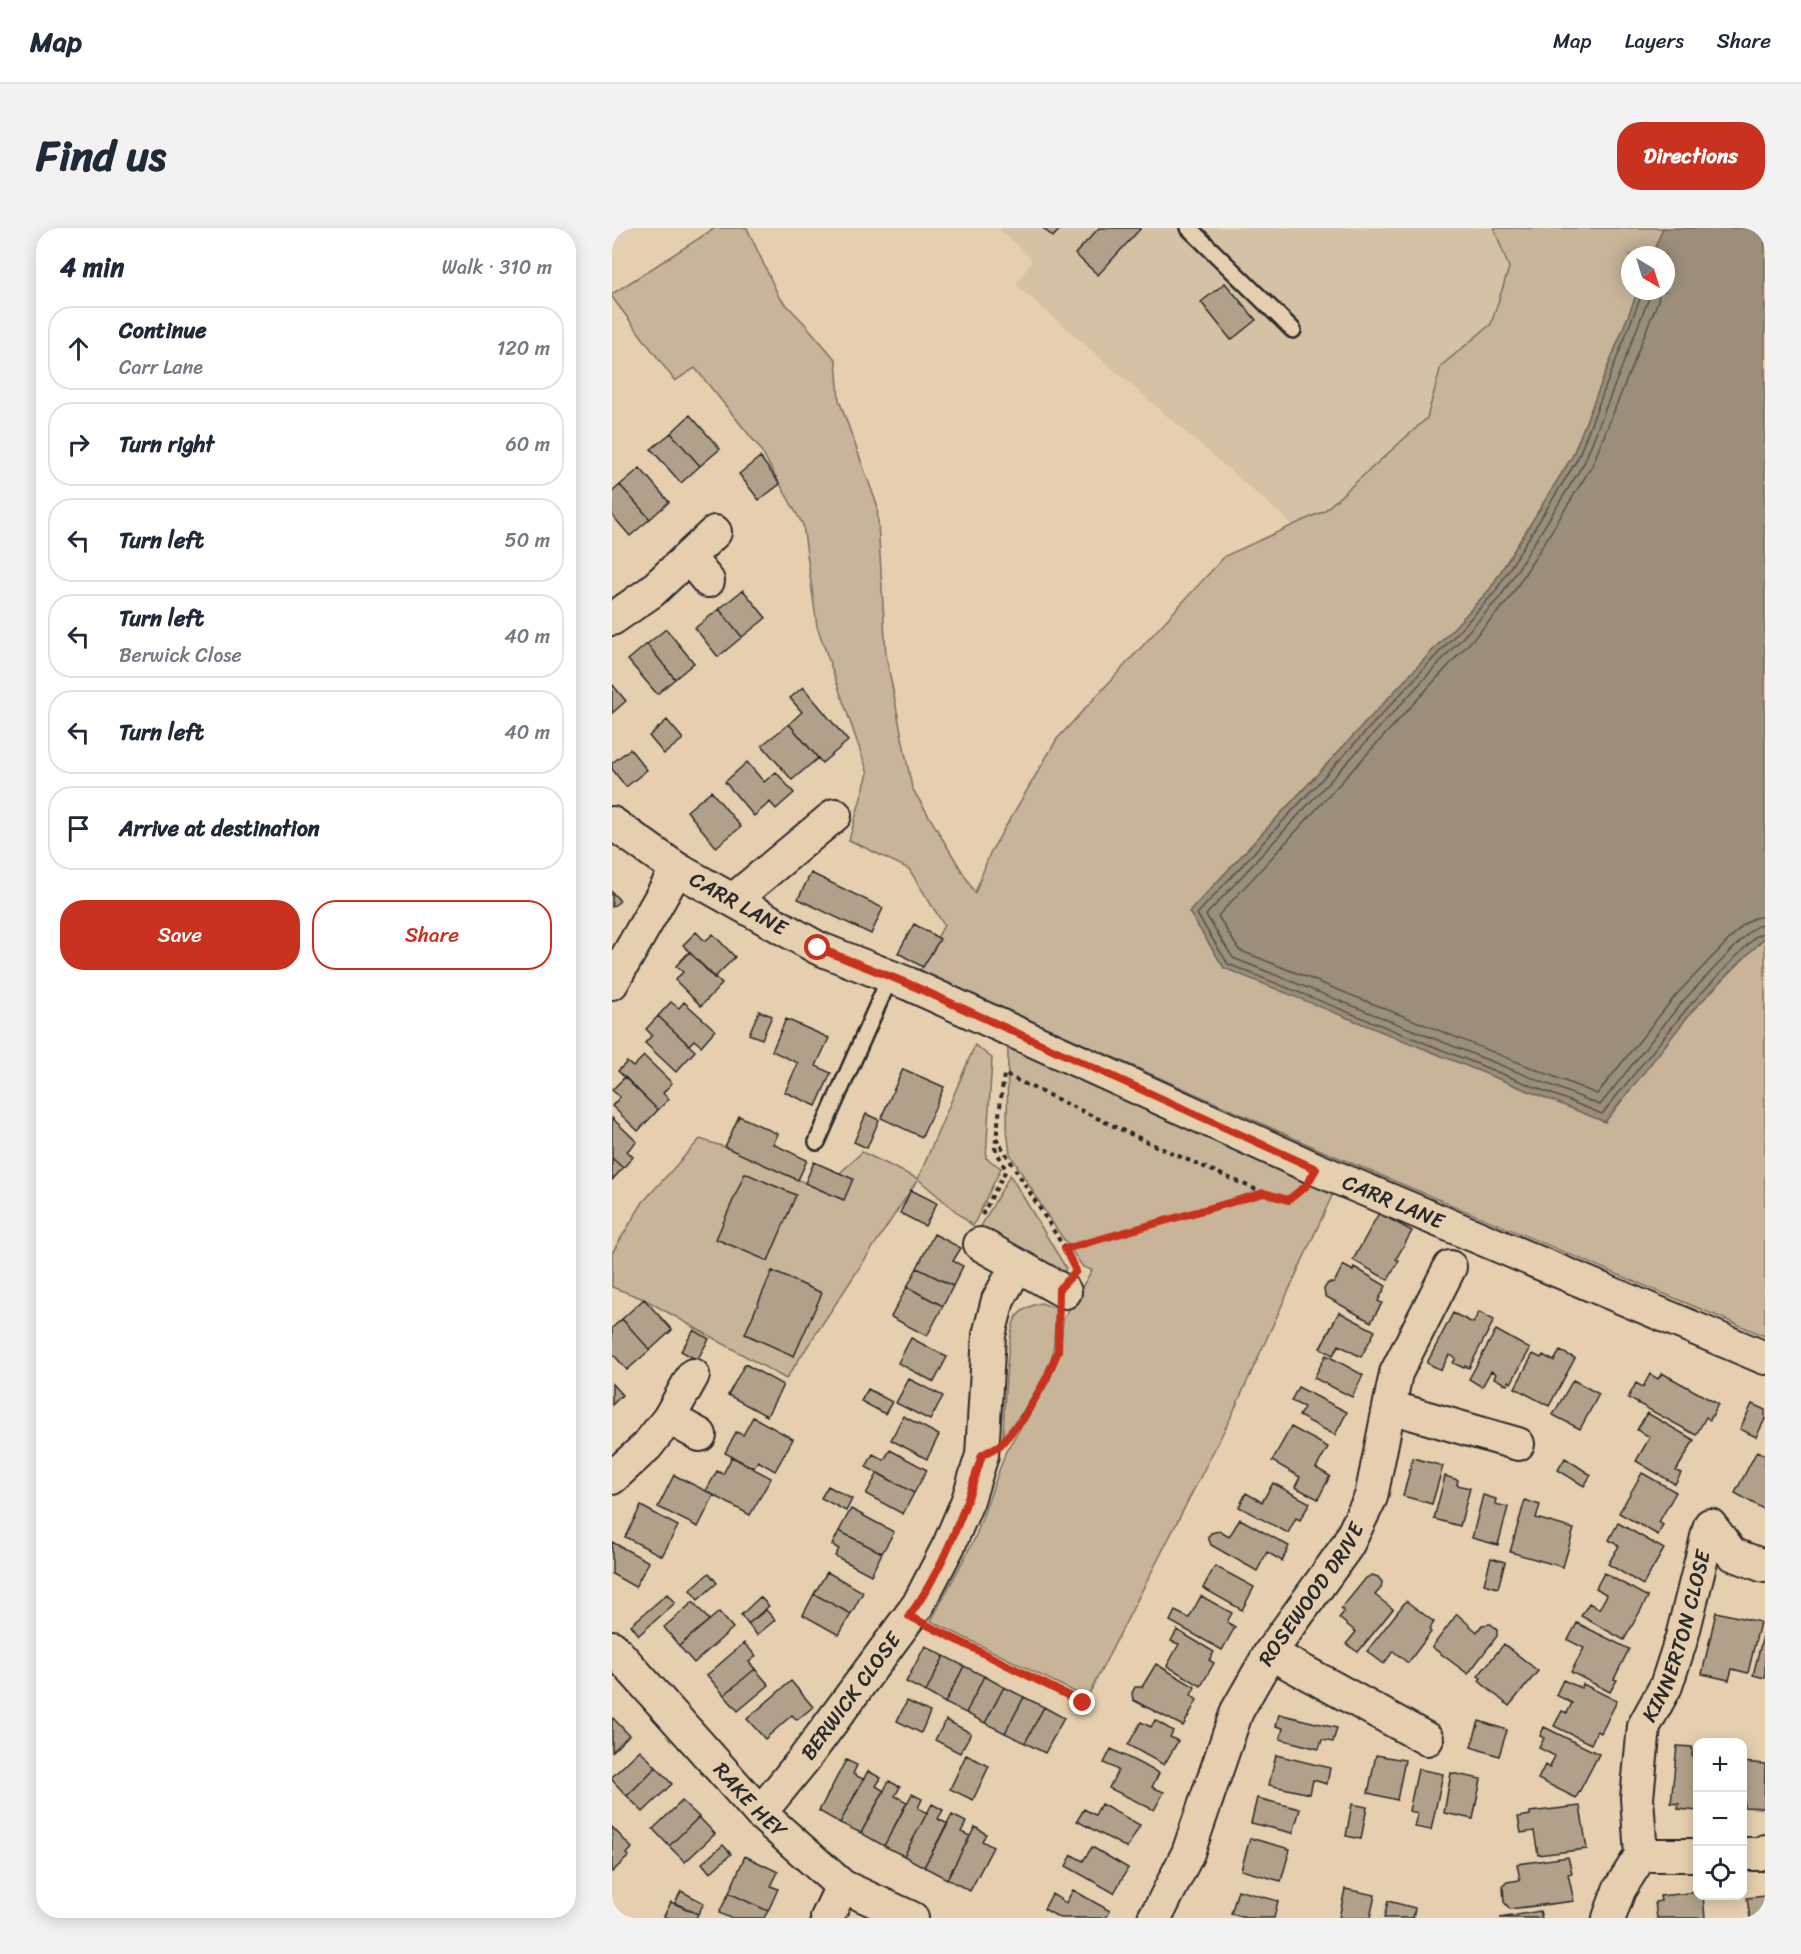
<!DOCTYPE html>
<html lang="en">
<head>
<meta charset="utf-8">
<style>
	:root { --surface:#fff; --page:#f2f2f3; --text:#1f2937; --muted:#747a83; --line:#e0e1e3; --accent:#c8321e }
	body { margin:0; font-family:Sriracha,sans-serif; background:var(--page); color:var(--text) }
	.controls { position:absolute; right:18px; bottom:18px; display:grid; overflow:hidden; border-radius:12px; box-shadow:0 3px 15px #0003 }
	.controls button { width:54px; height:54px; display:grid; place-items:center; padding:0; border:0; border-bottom:2px solid var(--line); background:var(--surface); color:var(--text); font:30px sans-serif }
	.compass { position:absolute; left:1009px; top:18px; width:54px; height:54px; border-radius:50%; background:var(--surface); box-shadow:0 3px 15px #0003; rotate:142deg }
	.stop { position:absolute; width:18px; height:18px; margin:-14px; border:4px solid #c8321e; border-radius:50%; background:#fff }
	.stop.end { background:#c8321e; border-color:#fff; box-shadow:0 2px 6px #0008 }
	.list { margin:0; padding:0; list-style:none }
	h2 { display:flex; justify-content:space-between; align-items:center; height:78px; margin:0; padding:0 24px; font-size:26px }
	h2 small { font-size:20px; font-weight:400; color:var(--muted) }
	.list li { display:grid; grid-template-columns:39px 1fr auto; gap:18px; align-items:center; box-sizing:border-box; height:84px; margin:0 12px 12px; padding:0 12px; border:2px solid var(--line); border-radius:24px }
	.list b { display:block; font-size:22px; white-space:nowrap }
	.list p { margin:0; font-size:20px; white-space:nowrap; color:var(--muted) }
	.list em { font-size:20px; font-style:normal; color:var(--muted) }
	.actions { display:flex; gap:12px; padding:18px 24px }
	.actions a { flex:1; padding:14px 0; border:2px solid var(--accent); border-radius:24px; text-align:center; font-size:21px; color:var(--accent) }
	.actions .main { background:var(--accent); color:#fff }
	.icon { flex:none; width:33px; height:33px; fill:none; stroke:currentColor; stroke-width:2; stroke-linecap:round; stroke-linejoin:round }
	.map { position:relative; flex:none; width:1153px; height:1690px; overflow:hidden; border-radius:24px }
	header { display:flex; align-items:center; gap:36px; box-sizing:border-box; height:84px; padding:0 30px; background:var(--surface); border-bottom:2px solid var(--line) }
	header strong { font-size:28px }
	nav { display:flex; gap:33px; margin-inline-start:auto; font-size:21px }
	.intro { display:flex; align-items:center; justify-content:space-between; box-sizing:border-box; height:144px; padding:0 36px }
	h1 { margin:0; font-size:42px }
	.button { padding:15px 27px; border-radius:24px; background:var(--accent); color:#fff; font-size:21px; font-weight:700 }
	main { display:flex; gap:36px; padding:0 36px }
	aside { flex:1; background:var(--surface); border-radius:24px; box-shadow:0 3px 15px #0003 }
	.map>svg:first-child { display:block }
</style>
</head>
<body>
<header>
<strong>Map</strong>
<nav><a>Map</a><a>Layers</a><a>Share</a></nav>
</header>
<div class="intro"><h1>Find us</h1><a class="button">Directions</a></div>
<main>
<aside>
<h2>4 min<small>Walk · 310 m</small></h2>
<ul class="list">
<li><svg class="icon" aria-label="ahead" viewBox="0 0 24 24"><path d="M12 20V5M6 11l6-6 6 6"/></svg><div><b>Continue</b><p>Carr Lane</p></div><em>120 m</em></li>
<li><svg class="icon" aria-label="right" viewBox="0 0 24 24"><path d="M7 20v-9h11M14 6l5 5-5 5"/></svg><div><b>Turn right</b></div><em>60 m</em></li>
<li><svg class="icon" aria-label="left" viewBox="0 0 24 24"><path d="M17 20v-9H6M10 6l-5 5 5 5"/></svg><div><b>Turn left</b></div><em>50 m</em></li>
<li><svg class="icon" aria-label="left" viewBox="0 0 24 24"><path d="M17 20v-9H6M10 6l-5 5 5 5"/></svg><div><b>Turn left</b><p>Berwick Close</p></div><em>40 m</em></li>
<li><svg class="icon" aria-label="left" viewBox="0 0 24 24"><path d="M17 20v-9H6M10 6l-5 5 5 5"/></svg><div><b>Turn left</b></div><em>40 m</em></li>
<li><svg class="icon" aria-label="arrive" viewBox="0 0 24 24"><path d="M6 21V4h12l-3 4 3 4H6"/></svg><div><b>Arrive at destination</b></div></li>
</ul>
<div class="actions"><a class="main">Save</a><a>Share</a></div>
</aside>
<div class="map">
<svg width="1153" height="1690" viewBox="0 0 1153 1690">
	<rect width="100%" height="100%" fill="#e5cfae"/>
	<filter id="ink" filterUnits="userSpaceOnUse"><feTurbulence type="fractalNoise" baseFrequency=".0167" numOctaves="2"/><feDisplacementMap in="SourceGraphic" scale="12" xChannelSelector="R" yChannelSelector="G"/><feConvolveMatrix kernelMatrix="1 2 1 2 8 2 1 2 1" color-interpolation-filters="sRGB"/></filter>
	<g filter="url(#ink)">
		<path fill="#d5c1a3" d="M387 0H882L897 40 879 96 829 138 815 190 712 283 681 297 404 57 420 32Z"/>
		<path fill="#c7b499" stroke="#797062" stroke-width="1.5" fill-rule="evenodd" d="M103 0H135L167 69 193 96 224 132 227 172 265 277 274 427 300 560 363 665 378 625 445 511 613 328 712 283 815 190 829 138 879 96 897 40 882 0H1051L1040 27H1018V63H1026L960 229 878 361 577 684 1081 782 1153 709V1108L713 924 331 753 306 746 332 697 297 641 237 612 256 545 205 398 191 297 147 219 83 140 63 153 0 69V66Z
			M363 817 380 830 374 930 389 940 361 998 306 951 174 1151 32 1071 0 1059V1025L31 974 88 911 113 919 231 972 228 945 250 924 306 951ZM161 1043 182 1128 133 1106Z
			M396 820 724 959 618 1191 475 1470 319 1393 363 1310 394 1223 437 1153 448 1123 451 1092 480 1042 471 1039 437 990 398 926 395 902Z
			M398 947 454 1040 452 1046 367 1002Z
			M429 1075 444 1081C443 1095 443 1109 441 1123 437 1152 410 1187 391 1208 392 1187 394 1100 405 1088 412 1080 419 1077 429 1075Z"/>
		<path fill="#9b8e7a" stroke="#6e665a" stroke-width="1.5" d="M1051 0H1153V709L1081 782 993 894 612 740 577 684 878 361 960 229 1026 63H1054V27H1040Z"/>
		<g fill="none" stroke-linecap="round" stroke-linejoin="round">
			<path stroke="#58534b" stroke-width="1.5" d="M1031 63 965 232 883 364 585 686 616 736 990 886 1077 778 1143 709 1153 704
				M1038 63 1037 70 972 235 889 368 594 687 621 730 988 877 1071 773 1138 703 1145 698 1153 697
				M1047 63 1046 73 980 238 896 373 606 688 627 722 985 866 1064 767 1132 696 1142 690 1153 688"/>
		</g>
		<path fill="#b1a18a" stroke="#2b2b2b" stroke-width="1.5" d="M431 0H449L441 9Z
			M487 0H529L486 47 463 26Z
			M613 55 644 92 619 112 589 74Z
			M78 187 108 221 88 238 59 205Z
			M59 205 88 238 69 255 39 221Z
			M148 229 168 256 147 272 127 246Z
			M28 240 57 274 38 291 8 257Z
			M8 257 38 291 18 308 0 287V264Z
			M131 362 154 390 130 409 107 381Z
			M107 381 130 409 106 429 83 400Z
			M54 401 82 435 63 451 35 416Z
			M35 416 63 451 45 466 16 432Z
			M0 456 14 473 0 485Z
			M191 459 236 513 210 535 177 496 190 484 178 470Z
			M55 492 71 511 52 526 37 508Z
			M177 496 206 530 180 552 150 517Z
			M18 521 35 542 14 559 0 541V535Z
			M135 534 152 554 164 544 182 565 164 581 158 574 142 588 113 554Z
			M99 563 129 599 104 619 75 583Z
			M199 645 271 680 259 706 186 671Z
			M0 664 8 673 0 679Z
			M302 696 328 711 311 739 286 725Z
			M84 704 93 713 101 706 123 729 102 750 71 717Z
			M77 724 110 756 89 778 63 752 71 744 64 738Z
			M59 774 67 780 72 774 103 802 89 818 82 812 77 817 46 788Z
			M147 783 160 788 150 811 137 806Z
			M46 788 83 823 64 844 33 815 40 807 34 801Z
			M174 791 217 810 204 838 219 845 204 878 173 864 186 835 160 823Z
			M32 828 60 855 51 865 57 871 46 882 6 843 15 834 21 839Z
			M291 841 332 859 310 909 269 890Z
			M13 849 46 882 26 903 0 878 8 869 0 862Z
			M254 886 267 892 255 920 242 914Z
			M127 888 166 906 161 916 195 932 186 952 113 919Z
			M0 890 25 914 15 923 21 929 11 940 0 930Z
			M0 930 11 940 0 952Z
			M202 934 241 951 232 972 193 955Z
			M133 945 184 967 156 1033 104 1011Z
			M299 962 325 975 313 998 288 985Z
			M767 985 800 1003 784 1031 787 1032 776 1052 741 1032Z
			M322 1006 349 1020 341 1033 351 1038 341 1058 305 1040Z
			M731 1037 741 1043 742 1039 774 1058 766 1073 770 1075 759 1094 713 1068 712 1061 716 1055H722Z
			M305 1040 341 1058 331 1078 295 1059Z
			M160 1043 210 1065 182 1128 133 1106Z
			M295 1059 331 1078 315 1108 279 1089Z
			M32 1071 60 1102 38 1122 10 1091Z
			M727 1084 763 1103 749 1129 727 1117 721 1127 708 1120Z
			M867 1084 882 1092 857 1140 853 1138 852 1140 841 1135 844 1130 837 1127 829 1142 815 1135 841 1085 861 1095Z
			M10 1091 38 1122 15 1142 0 1125V1100Z
			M82 1102 97 1111 85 1132 69 1123Z
			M884 1102 918 1121 899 1155 897 1153 895 1157 882 1150 884 1146 879 1143 870 1159 857 1151Z
			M299 1110 335 1129 322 1154 286 1135Z
			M948 1123 963 1130 937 1178 903 1160 921 1126 929 1130 931 1127 942 1133Z
			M714 1127 751 1147 740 1169 702 1150Z
			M133 1136 171 1157 155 1188 116 1167Z
			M1050 1145 1106 1176 1098 1192 1094 1189 1084 1207 1016 1170 1024 1155 1031 1159 1038 1146 1046 1151Z
			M297 1151 331 1168 318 1192 284 1175Z
			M961 1152 987 1166 968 1201 941 1187Z
			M0 1156 10 1167 0 1177Z
			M686 1159 735 1184 723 1207 687 1188 692 1179 679 1173Z
			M256 1161 280 1174 273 1186 249 1173Z
			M1140 1176 1153 1182V1191L1144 1209 1128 1201Z
			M1035 1185 1082 1212 1064 1243 1069 1245 1063 1256 1024 1233 1038 1209 1025 1202Z
			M291 1188 327 1207 315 1231 279 1212Z
			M141 1189 181 1211 163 1243 146 1233 142 1240 113 1225 124 1204 131 1207Z
			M679 1199 716 1219 704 1240 718 1248 706 1271 683 1259 688 1249 660 1233Z
			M278 1222 315 1242 302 1265 254 1239 261 1226 272 1232Z
			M1145 1223 1153 1227V1282L1123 1265Z
			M120 1229 159 1250 138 1287 94 1263 105 1243 111 1246Z
			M801 1230 831 1238 820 1276 791 1268Z
			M953 1230 979 1247 972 1258 946 1242Z
			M266 1245 302 1265 291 1286 254 1266Z
			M1030 1245 1064 1264 1047 1294 1051 1297 1046 1307 1007 1285Z
			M62 1247 102 1267 86 1299 46 1279Z
			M833 1248 846 1252 845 1257 858 1260 848 1298 822 1291Z
			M661 1255 698 1275 688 1292 684 1290 676 1305 627 1279 634 1265 650 1274Z
			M216 1258 240 1271 234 1283 209 1270Z
			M871 1267 884 1271 883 1276 896 1279 886 1317 860 1310Z
			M913 1272 928 1277 924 1290 962 1301 951 1339 898 1324Z
			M29 1278 66 1298 50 1328 13 1309Z
			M239 1281 282 1304 270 1325 227 1303Z
			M628 1291 677 1318 670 1333 655 1324 645 1343 599 1317 596 1309 599 1305 607 1303 617 1309Z
			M1006 1295 1052 1321 1031 1357 996 1336 1007 1318 997 1312Z
			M227 1303 270 1325 259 1347 223 1328 227 1321 220 1317Z
			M0 1314 37 1334 23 1359 0 1346Z
			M879 1330 893 1334 886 1360 872 1356Z
			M603 1338 642 1359 630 1382 591 1360Z
			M215 1344 251 1364 239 1386 202 1366Z
			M97 1345 105 1355 86 1372 78 1362Z
			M992 1345 1036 1369 1012 1412 969 1388 977 1375 987 1381 995 1367 984 1360Z
			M760 1347 766 1349 770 1354 769 1360 763 1367 781 1381 746 1424 734 1416 744 1404 727 1390 732 1384 729 1381 754 1350Z
			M55 1366 63 1375 27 1407 19 1397Z
			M202 1366 239 1386 227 1407 191 1387Z
			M589 1368 620 1385 615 1394 623 1399 610 1422 558 1393 563 1383 577 1390Z
			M148 1369 157 1378 136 1396 129 1387Z
			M794 1373 822 1394 817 1402 819 1404 796 1435 781 1423 772 1436 755 1423Z
			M81 1374 97 1392 67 1418 52 1399Z
			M154 1382 163 1392 145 1407 136 1396Z
			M107 1384 121 1400 82 1435 67 1418Z
			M1104 1384 1148 1394 1136 1445 1120 1441 1117 1452 1090 1446Z
			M845 1386 865 1404 870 1397 879 1396 885 1402V1408L856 1446 820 1419Z
			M965 1395 1017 1421 1002 1451 1005 1452 998 1464 959 1444 972 1420 956 1412Z
			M565 1402 602 1424 597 1432 602 1435 589 1458 555 1438 567 1416 559 1413Z
			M1152 1404H1153V1450L1141 1447Z
			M132 1415 144 1428 137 1434 143 1441 112 1467 95 1447Z
			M892 1416 926 1443 897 1478 867 1453 869 1450 866 1448Z
			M313 1418 332 1428 314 1464 294 1454Z
			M332 1428 352 1438 333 1475 314 1464Z
			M544 1436 583 1459 579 1467 585 1472 571 1498 521 1472 520 1465 523 1459H530Z
			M352 1438 372 1448 354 1485 333 1475Z
			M143 1441 157 1457 126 1483 112 1467Z
			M372 1448 392 1459 373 1495 354 1485Z
			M951 1452 969 1460 971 1456 1005 1473 989 1505 985 1503 979 1516 942 1498 950 1483 955 1485 960 1475 944 1467Z
			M179 1453 201 1479 185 1492 180 1487 153 1511 135 1491Z
			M392 1459 412 1469 393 1505 373 1495Z
			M412 1469 432 1479 413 1515 393 1505Z
			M295 1473 318 1484 309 1505 285 1493Z
			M432 1479 452 1490 433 1525 413 1515Z
			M667 1486 725 1500 721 1514 710 1512 707 1521 668 1511 671 1500 664 1498Z
			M1 1490 17 1507 0 1524V1491Z
			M334 1492 359 1505 348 1525 323 1512Z
			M543 1492 561 1503 558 1509 566 1513 552 1537 516 1517 529 1494 539 1499Z
			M867 1493 895 1502 887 1528 859 1519Z
			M932 1499 987 1526 964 1570 926 1551 933 1537 937 1540 943 1528 927 1520 932 1510 928 1508Z
			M1065 1518 1080 1519V1528H1086V1583L1066 1581 1067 1576 1059 1575Z
			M499 1521 547 1545 540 1559 552 1564 542 1582 497 1560 506 1542 492 1535Z
			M28 1522 44 1539 15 1568 0 1552V1549Z
			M354 1527 377 1538 361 1572 338 1561Z
			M664 1527 718 1540 715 1556 701 1552 698 1566 657 1557Z
			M764 1527 793 1532 785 1572 756 1565Z
			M234 1532 245 1537 241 1546 251 1551 228 1595 207 1583Z
			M1130 1534 1153 1536 1152 1580 1132 1579Z
			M44 1539 60 1556 31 1584 15 1568Z
			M806 1541 831 1546 819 1602 803 1599 806 1585 797 1583Z
			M256 1543 269 1550 264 1558 272 1563 249 1605 228 1595Z
			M839 1545 869 1551 861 1591 832 1585Z
			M277 1553 288 1559 283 1568 295 1574 272 1618 249 1605Z
			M300 1566 310 1571 306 1580 315 1585 292 1628 272 1618Z
			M645 1570 688 1581 681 1605 639 1595Z
			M70 1573 87 1589 57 1618 41 1601Z
			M320 1576 331 1582 326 1591 336 1596 312 1639 292 1628Z
			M489 1576 528 1597 515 1620 465 1593 472 1581 483 1587Z
			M740 1576 755 1579 749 1611 734 1608Z
			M968 1578 975 1621 926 1627 922 1603 909 1605 906 1589 918 1587V1584Z
			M340 1587 354 1594 349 1604 358 1608 335 1651 312 1639Z
			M87 1589 103 1606 73 1634 57 1618Z
			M0 1599 20 1620 15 1626 17 1628 0 1644Z
			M363 1599 374 1606 370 1613 381 1619 358 1663 335 1651Z
			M638 1610 678 1621 669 1653 629 1642Z
			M111 1617 119 1626 98 1645 90 1635Z
			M480 1619 516 1640 502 1665 454 1638 460 1627 471 1633Z
			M133 1628 166 1644 159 1658 166 1661 156 1683 117 1665Z
			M956 1629 960 1645 956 1646 962 1673 898 1681 892 1674 891 1658 895 1654 908 1652 905 1636Z
			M733 1661 763 1667 758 1690H727Z
			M461 1662 498 1683 494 1690H448L432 1681 440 1666 454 1675Z
			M626 1662 666 1673 662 1690H634L619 1686Z
			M69 1663 92 1675 86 1686 63 1675Z
			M1086 1664V1668H1091L1093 1690H1045L1043 1674 1049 1673 1048 1668Z
			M117 1665 156 1683 152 1690H118L107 1685Z
			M1153 1668V1690H1138L1135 1670Z
			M776 1673 803 1680 801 1690H772Z
			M59 1674 86 1686 84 1690H58L52 1688Z
			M928 1683 930 1690H888Z"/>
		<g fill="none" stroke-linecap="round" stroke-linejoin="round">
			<g stroke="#2b2b2b" stroke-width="20">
				<path id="service" d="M577 0 681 102
					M205 914 278 749"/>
			</g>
			<g stroke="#2b2b2b" stroke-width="36">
				<g id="minor">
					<path d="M77 330 96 353"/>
					<path d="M0 391 39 364 103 304"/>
					<path id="s1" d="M0 595 65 641 206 720 297 756 704 941 1153 1130"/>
					<path d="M121 672 223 587"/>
					<path d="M0 755 65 641"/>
					<path d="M368 1016 453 1064"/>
					<path d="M778 1179 906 1216"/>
					<path d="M57 1190 88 1207"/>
					<path d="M0 1250 35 1218 57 1190 81 1147"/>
					<path id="s2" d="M0 1419 148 1585 230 1658 300 1690"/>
					<path d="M658 1425 815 1511"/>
					<path id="s3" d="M148 1585 193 1530 306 1377 337 1317 356 1272 370 1227 377 1107 386 1072 405 1038"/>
					<path d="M1130 1626H1149L1153 1623"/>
					<path d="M1029 1627H1086"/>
					<path d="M215 1690 230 1658"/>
					<path id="s4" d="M542 1690 549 1679 576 1625 625 1483 658 1425 735 1318 759 1269 784 1145 838 1039"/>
					<path id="s5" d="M997 1690 1007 1662 1029 1627 1025 1570 1032 1498 1054 1458 1070 1409 1098 1297 1120 1326 1152 1338"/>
				</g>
			</g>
			<path stroke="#2b2b2b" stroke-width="4" stroke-dasharray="4.5 4.5" stroke-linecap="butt" d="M384 910 453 1021
				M370 987 394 942 383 920 392 846 546 919 652 965 676 972 683 967
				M456 1028 453 1021 652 965
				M404 1198 434 1151 445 1123 446 1093
				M325 1402 471 1475"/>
			<use href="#service" stroke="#e5cfae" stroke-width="15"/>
			<use href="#minor" stroke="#e5cfae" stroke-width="32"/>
		</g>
	</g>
	<g fill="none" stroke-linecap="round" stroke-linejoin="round" filter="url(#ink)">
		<path stroke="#c8321e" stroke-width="8" d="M206 720 297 756 704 941 694 958 676 972 652 965 453 1021 464 1043 447 1061 446 1123 434 1151 411 1191 388 1217 370 1227C354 1280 330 1344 297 1388L471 1475"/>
	</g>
	<g text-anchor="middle" stroke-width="6" stroke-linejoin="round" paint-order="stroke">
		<g font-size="21" fill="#2b2b2b" stroke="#e5cfae">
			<text dy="7" stroke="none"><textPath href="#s1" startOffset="150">CARR LANE</textPath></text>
			<text dy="7" stroke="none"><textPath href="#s1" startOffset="870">CARR LANE</textPath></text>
			<text dy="7" stroke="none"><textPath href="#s4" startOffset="362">ROSEWOOD DRIVE</textPath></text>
			<text dy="7" stroke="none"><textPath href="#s5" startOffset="297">KINNERTON CLOSE</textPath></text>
			<text dy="7" stroke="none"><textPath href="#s3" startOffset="148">BERWICK CLOSE</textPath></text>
			<text dy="7" stroke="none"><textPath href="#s2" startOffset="206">RAKE HEY</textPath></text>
		</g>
	</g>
</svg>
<div class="controls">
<button>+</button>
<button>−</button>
<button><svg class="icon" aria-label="locate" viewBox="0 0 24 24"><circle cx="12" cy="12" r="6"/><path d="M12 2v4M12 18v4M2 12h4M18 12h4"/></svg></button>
</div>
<svg class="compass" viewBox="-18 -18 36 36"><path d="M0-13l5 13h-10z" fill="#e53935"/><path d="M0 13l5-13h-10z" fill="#747a83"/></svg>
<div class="stop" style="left:206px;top:720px"></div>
<div class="stop end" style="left:471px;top:1475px"></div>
</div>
</main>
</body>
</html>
